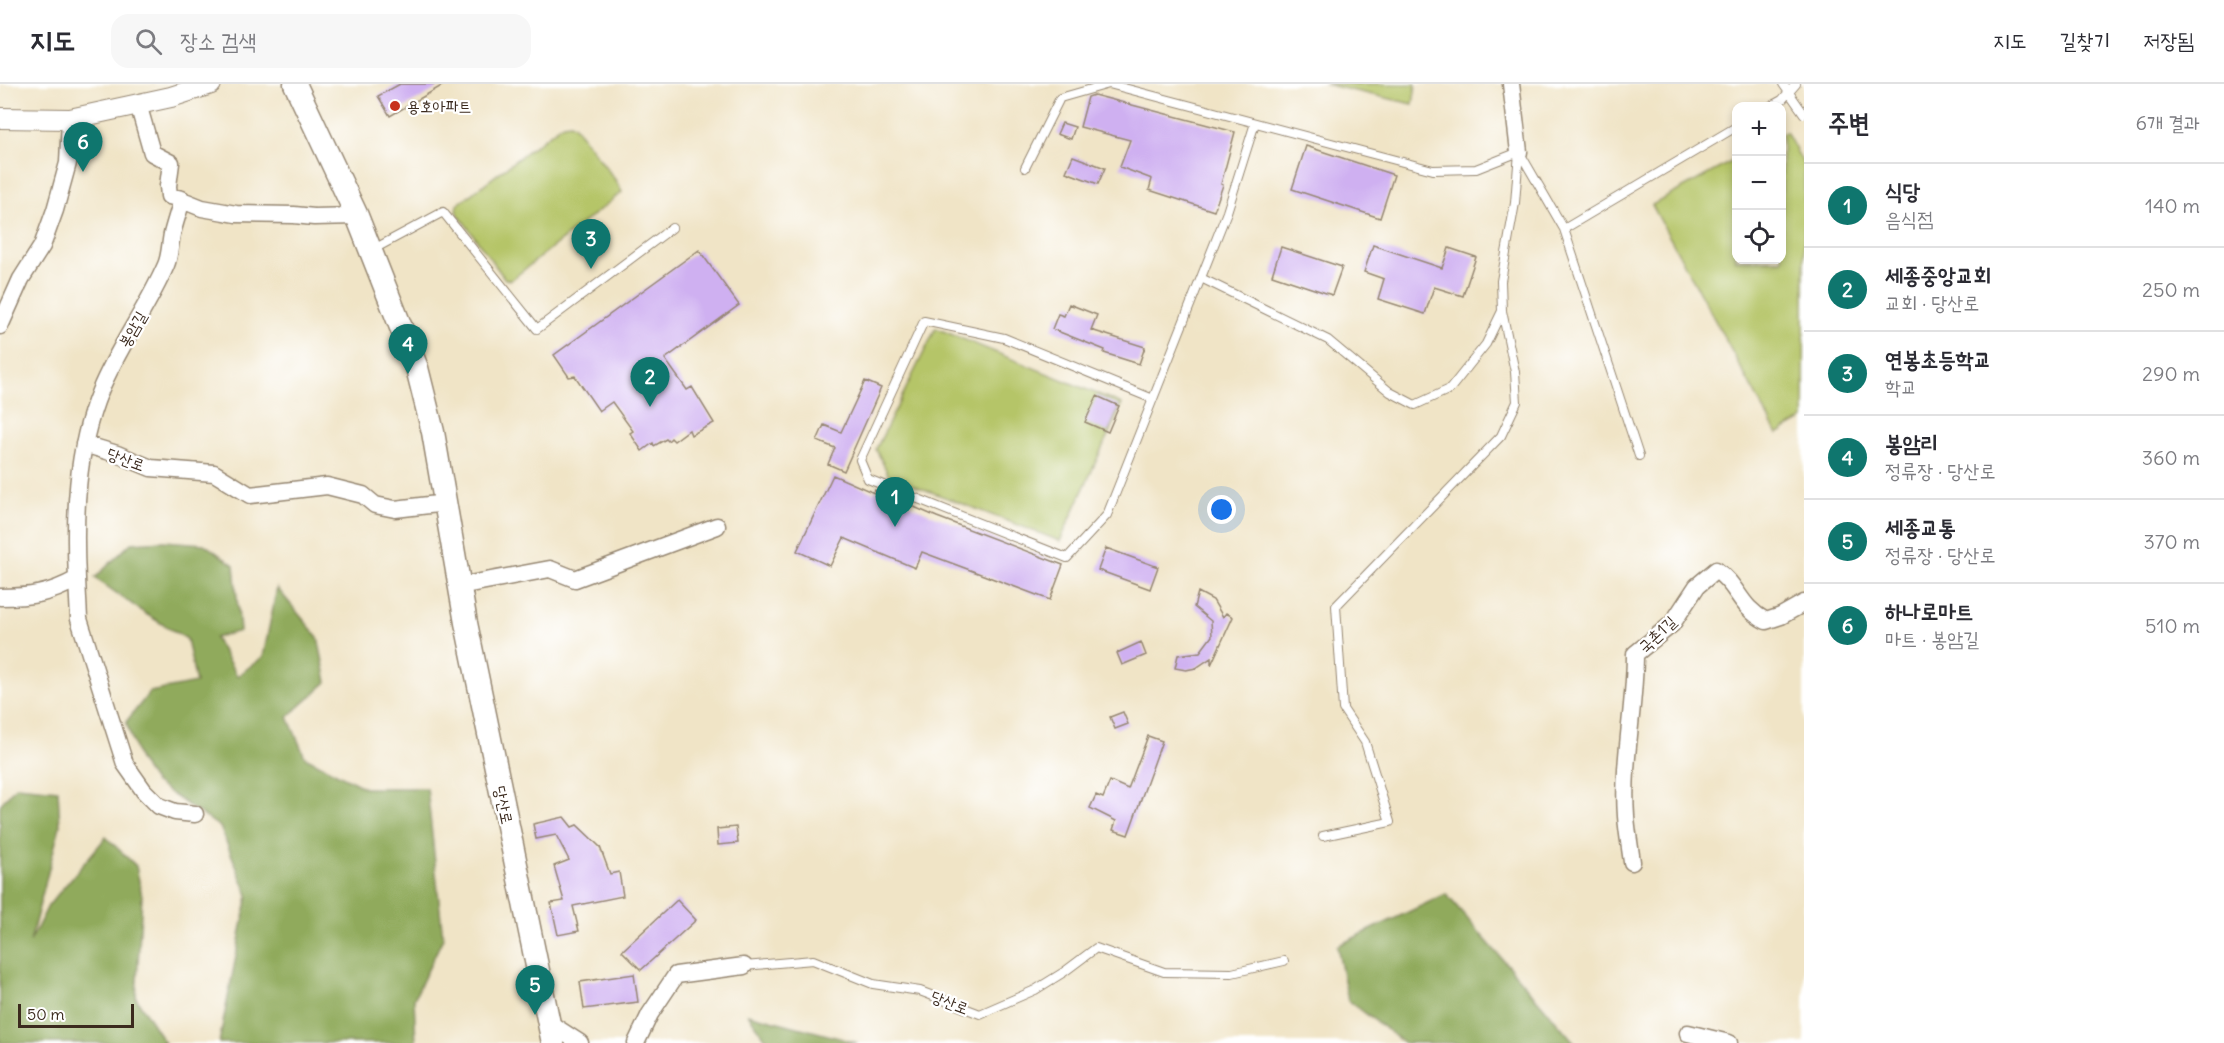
<!DOCTYPE html>
<html lang="ko">
<head>
<meta charset="utf-8">
<style>
	:root { --surface:#fff; --page:#f7f7f7; --text:#2b2b33; --muted:#7c7c81; --line:#e1e1e2; --accent:#0f766e }
	body { margin:0; font-family:Delius,"Poor Story",sans-serif; background:var(--page); color:var(--text) }
	.controls { position:absolute; right:18px; top:18px; display:grid; overflow:hidden; border-radius:12px; box-shadow:0 3px 9px #0003 }
	.controls button { width:54px; height:54px; display:grid; place-items:center; padding:0; border:0; border-bottom:2px solid var(--line); background:var(--surface); color:var(--text); font:30px sans-serif }
	.scale { position:absolute; left:18px; bottom:15px; width:116px; box-sizing:border-box; padding-left:6px; border:3px solid #3b2a1e; border-top:0; font-size:16px; line-height:21px; white-space:nowrap; color:#3b2a1e; -webkit-text-stroke:4px #fff; paint-order:stroke }
	.you { position:absolute; left:1222px; top:426px; width:21px; height:21px; margin:-15px; border:4px solid #fff; border-radius:50%; background:#1a73e8; box-shadow:0 0 0 9px #1a73e833 }
	.badge { display:grid; place-items:center; width:39px; height:39px; border-radius:50%; background:var(--accent); color:#fff; font-size:20px; font-weight:700 }
	.pin { position:absolute; translate:-50% -50px; filter:drop-shadow(0 2px 3px #0008) }
	.pin::after { content:''; position:absolute; top:32px; width:21px; height:18px; background:inherit; clip-path:polygon(0 0,100% 0,50% 100%) }
	.list { margin:0; padding:0; list-style:none }
	h2 { display:flex; justify-content:space-between; align-items:center; height:78px; margin:0; padding:0 24px; font-size:26px }
	h2 small { font-size:20px; font-weight:400; color:var(--muted) }
	.list li { display:grid; grid-template-columns:39px 1fr auto; gap:18px; align-items:center; box-sizing:border-box; height:84px; padding:0 24px; border-top:2px solid var(--line) }
	.list b { display:block; font-size:22px; white-space:nowrap }
	.list p { margin:0; font-size:20px; white-space:nowrap; color:var(--muted) }
	.list em { font-size:20px; font-style:normal; color:var(--muted) }
	.icon { flex:none; width:33px; height:33px; fill:none; stroke:currentColor; stroke-width:2; stroke-linecap:round; stroke-linejoin:round }
	.map { position:relative; flex:none; width:1804px; height:959px; overflow:hidden }
	header { display:flex; align-items:center; gap:36px; box-sizing:border-box; height:84px; padding:0 30px; background:var(--surface); border-bottom:2px solid var(--line) }
	header strong { font-size:28px }
	nav { display:flex; gap:33px; margin-inline-start:auto; font-size:21px }
	.search { width:420px; height:54px; background:var(--page); display:flex; align-items:center; gap:15px; box-sizing:border-box; padding:0 21px; border-radius:18px; color:var(--muted); font-size:22px }
	main { display:flex }
	aside { flex:1; background:var(--surface) }
	.map>svg:first-child { display:block }
</style>
</head>
<body>
<header>
<strong>지도</strong>
<div class="search"><svg class="icon" aria-label="search" viewBox="0 0 24 24"><circle cx="10" cy="10" r="6"/><path d="M15 15l6 6"/></svg>장소 검색</div>
<nav><a>지도</a><a>길찾기</a><a>저장됨</a></nav>
</header>
<main>
<div class="map">
<svg width="1804" height="959" viewBox="0 0 1804 959">
	<rect width="100%" height="100%" fill="#fff"/>
	<filter id="ink" filterUnits="userSpaceOnUse"><feTurbulence type="fractalNoise" baseFrequency=".0167" numOctaves="2"/><feDisplacementMap in="SourceGraphic" scale="12" xChannelSelector="R" yChannelSelector="G"/><feConvolveMatrix kernelMatrix="1 2 1 2 8 2 1 2 1" color-interpolation-filters="sRGB"/></filter>
	<filter id="wash" filterUnits="userSpaceOnUse"><feTurbulence type="fractalNoise" baseFrequency=".008" numOctaves="4" result="noise"/><feDisplacementMap in="SourceGraphic" scale="24" xChannelSelector="R" yChannelSelector="G"/><feGaussianBlur stdDeviation="1.35" result="paint"/><feColorMatrix in="noise" values="0 0 0 0 0 0 0 0 0 0 0 0 0 0 0 0 0 1.4 0 .05"/><feComposite in="paint" operator="in"/></filter>
	<g filter="url(#wash)">
		<rect width="100%" height="100%" fill="#f0e4c6"/>
		<path fill="#b5c568" stroke="#787843" stroke-width="1.5" d="M1324 0H1416L1413 20Z
			M570 39 574 41 616 97 622 108 511 196 505 195 456 127 457 121 563 40Z
			M1786 48 1804 81V335L1777 350 1652 121 1736 75V176H1782V50Z
			M936 244 1122 320 1060 457 889 392 876 365Z"/>
		<path fill="#90aa5c" stroke="#666a3d" stroke-width="1.5" d="M164 457 204 460 234 481 240 547 215 554 237 592 263 573 277 504 318 553 327 598 288 633 305 673 365 704H427L443 854 414 915 416 959H219L248 811 220 743 154 698 139 676 126 638 150 608 196 599 187 555 146 530 95 494 131 459Z
			M16 702 58 706 60 742 30 858 48 822 106 753 136 782 142 812 136 914 165 959H0V721Z
			M1446 810 1575 959H1404L1348 916 1337 862Z
			M748 930 858 959H769Z"/>
		<g id="blocks">
			<path fill="#cfb0f1" d="M400 0H445L390 32 378 12Z
				M1094 11 1235 48 1221 100 1223 101 1214 127 1149 106 1152 95 1120 83 1130 56 1080 43 1088 13Z
				M1062 39 1075 43 1071 55 1057 50Z
				M1306 62 1394 91 1380 134 1292 105Z
				M1073 72 1105 84 1098 100 1066 88Z
				M1373 161 1442 184 1449 164 1476 173 1463 212 1434 203 1425 230 1378 215 1384 195 1364 188Z
				M1281 163 1342 183 1332 211 1272 191Z
				M699 166 739 221 665 275 687 306 692 303 714 339 691 351 689 346 674 357 671 354 668 357 666 355 654 362 653 359 642 367 630 349 633 347 612 318 599 327 575 292 569 293 554 271Z
				M1069 220 1097 231 1091 246 1145 263 1139 280 1104 269 1105 266 1052 245 1058 230 1064 232Z
				M865 297 881 304 844 387 828 380 835 364 817 357 824 341 841 348Z
				M1097 312 1119 322 1108 348 1085 338Z
				M833 391 874 409 875 406 937 433 1063 481 1050 516 922 468 915 484 844 454 830 482 797 467Z
				M1106 464 1158 483 1150 505 1098 486Z
				M1198 508 1213 516 1223 533 1226 529 1233 533 1211 581V574L1196 584 1186 586 1175 584 1178 571 1200 568 1212 552 1211 537 1194 523Z
				M1141 558 1146 571 1122 581 1117 569Z
				M1123 628 1128 640 1115 645 1110 633Z
				M1148 652 1162 657 1128 751 1113 746 1116 737 1090 724 1096 711 1103 714 1110 697 1128 705Z
				M564 733 572 743 577 741 600 763 610 790 619 788 623 812 573 822 579 847 558 851 551 819 564 817 554 782 569 776 556 751 536 755 533 740Z
				M736 743 738 759 718 761 717 745Z
				M677 816 696 836 641 886 622 867Z
				M634 890 638 918 584 925 580 898Z"/>
		</g>
	</g>
	<g filter="url(#ink)">
		<use href="#blocks" fill-opacity="0" stroke="#968772" stroke-width="1.5"/>
		<g fill="none" stroke-linecap="round" stroke-linejoin="round">
			<g stroke="#968772" stroke-width="10">
				<path id="service" d="M1783 0 1804 30
					M1771 22 1782 16 1796 0
					M1520 69 1564 145 1639 372
					M1025 84 1060 14 1109 0 1433 86 1476 85 1519 68
					M1564 145 1736 43
					M372 166 443 128 537 245 672 144
					M1201 194 1328 256 1390 308 1415 321 1450 305 1486 260 1502 227
					M1153 315 1004 254 924 237 860 376 868 395 1067 474 1107 431 1227 128 1255 39
					M1323 752 1390 738 1365 658 1343 625 1336 522 1501 352 1517 318 1515 288 1502 227 1501 197 1515 119 1519 68
					M744 882 813 876 873 900 920 907 980 930 1035 906 1064 888 1096 864 1164 888 1232 889 1284 877"/>
			</g>
			<g stroke="#968772" stroke-width="19">
				<path id="minor" d="M1511 0 1519 68
					M182 116 202 124 236 130 294 131 314 133 357 132
					M0 242 21 195 42 162 55 126 68 79 70 35
					M84 360 117 370 151 384 214 389 250 411 327 402 363 411 375 421 395 425 446 419
					M77 495 79 535 125 680 144 707 159 722 175 728 195 730
					M459 502 550 485 575 495 717 442
					M0 513C30 513 50 510 77 495 74 432 76 366 100 307 118 263 147 225 166 181 170 172 170 160 172 150 175 138 179 127 182 115L169 112 168 102 171 79 152 69 138 20
					M1632 778C1630 763 1627 747 1626 732 1622 678 1635 624 1635 570L1672 540 1697 502 1716 486C1739 502 1738 522 1766 537L1781 532 1804 519
					M549 939 580 959
					M1688 949 1729 959
					M636 959 650 930 676 891 744 882"/>
			</g>
			<g stroke="#968772" stroke-width="22">
				<path id="tertiary" d="M0 34 70 35 171 13 211 0"/>
			</g>
			<g stroke="#968772" stroke-width="25">
				<path id="secondary" d="M295 0 357 132 417 284 433 348 466 539 553 959"/>
			</g>
			<use href="#service" stroke="#fff" stroke-width="8"/>
			<use href="#minor" stroke="#fff" stroke-width="16"/>
			<use href="#tertiary" stroke="#fff" stroke-width="20"/>
			<use href="#secondary" stroke="#fff" stroke-width="22"/>
		</g>
	</g>
	<circle fill="#c8321e" stroke="#fff" stroke-width="2" cx="395" cy="22" r="6"/>
	<g text-anchor="middle" stroke-width="4.5" stroke-linejoin="round" paint-order="stroke">
		<g font-size="16" fill="#3b2a1e" stroke="#fff" text-anchor="start">
			<text x="407" y="28">용호아파트</text>
		</g>
		<g font-size="16" fill="#3b2a1e" stroke="#fff">
			<text transform="translate(132 245) rotate(-60)" y="6">봉암길</text>
			<text transform="translate(126 375) rotate(20)" y="6">당산로</text>
			<text transform="translate(1657 550) rotate(-44)" y="6">국촌1길</text>
			<text transform="translate(504 721) rotate(78)" y="6">당산로</text>
			<text transform="translate(950 918) rotate(21)" y="6">당산로</text>
		</g>
	</g>
</svg>
<div class="controls">
<button>+</button>
<button>−</button>
<button><svg class="icon" aria-label="locate" viewBox="0 0 24 24"><circle cx="12" cy="12" r="6"/><path d="M12 2v4M12 18v4M2 12h4M18 12h4"/></svg></button>
</div>
<div class="scale">50 m</div>
<div class="you"></div>
<div class="pin badge" style="left:895px;top:443px">1</div>
<div class="pin badge" style="left:650px;top:323px">2</div>
<div class="pin badge" style="left:591px;top:185px">3</div>
<div class="pin badge" style="left:408px;top:290px">4</div>
<div class="pin badge" style="left:535px;top:931px">5</div>
<div class="pin badge" style="left:83px;top:88px">6</div>
</div>
<aside>
<h2>주변<small>6개 결과</small></h2>
<ul class="list">
<li><span class="badge">1</span><div><b>식당</b><p>음식점</p></div><em>140 m</em></li>
<li><span class="badge">2</span><div><b>세종중앙교회</b><p>교회 · 당산로</p></div><em>250 m</em></li>
<li><span class="badge">3</span><div><b>연봉초등학교</b><p>학교</p></div><em>290 m</em></li>
<li><span class="badge">4</span><div><b>봉암리</b><p>정류장 · 당산로</p></div><em>360 m</em></li>
<li><span class="badge">5</span><div><b>세종교통</b><p>정류장 · 당산로</p></div><em>370 m</em></li>
<li><span class="badge">6</span><div><b>하나로마트</b><p>마트 · 봉암길</p></div><em>510 m</em></li>
</ul>
</aside>
</main>
</body>
</html>
